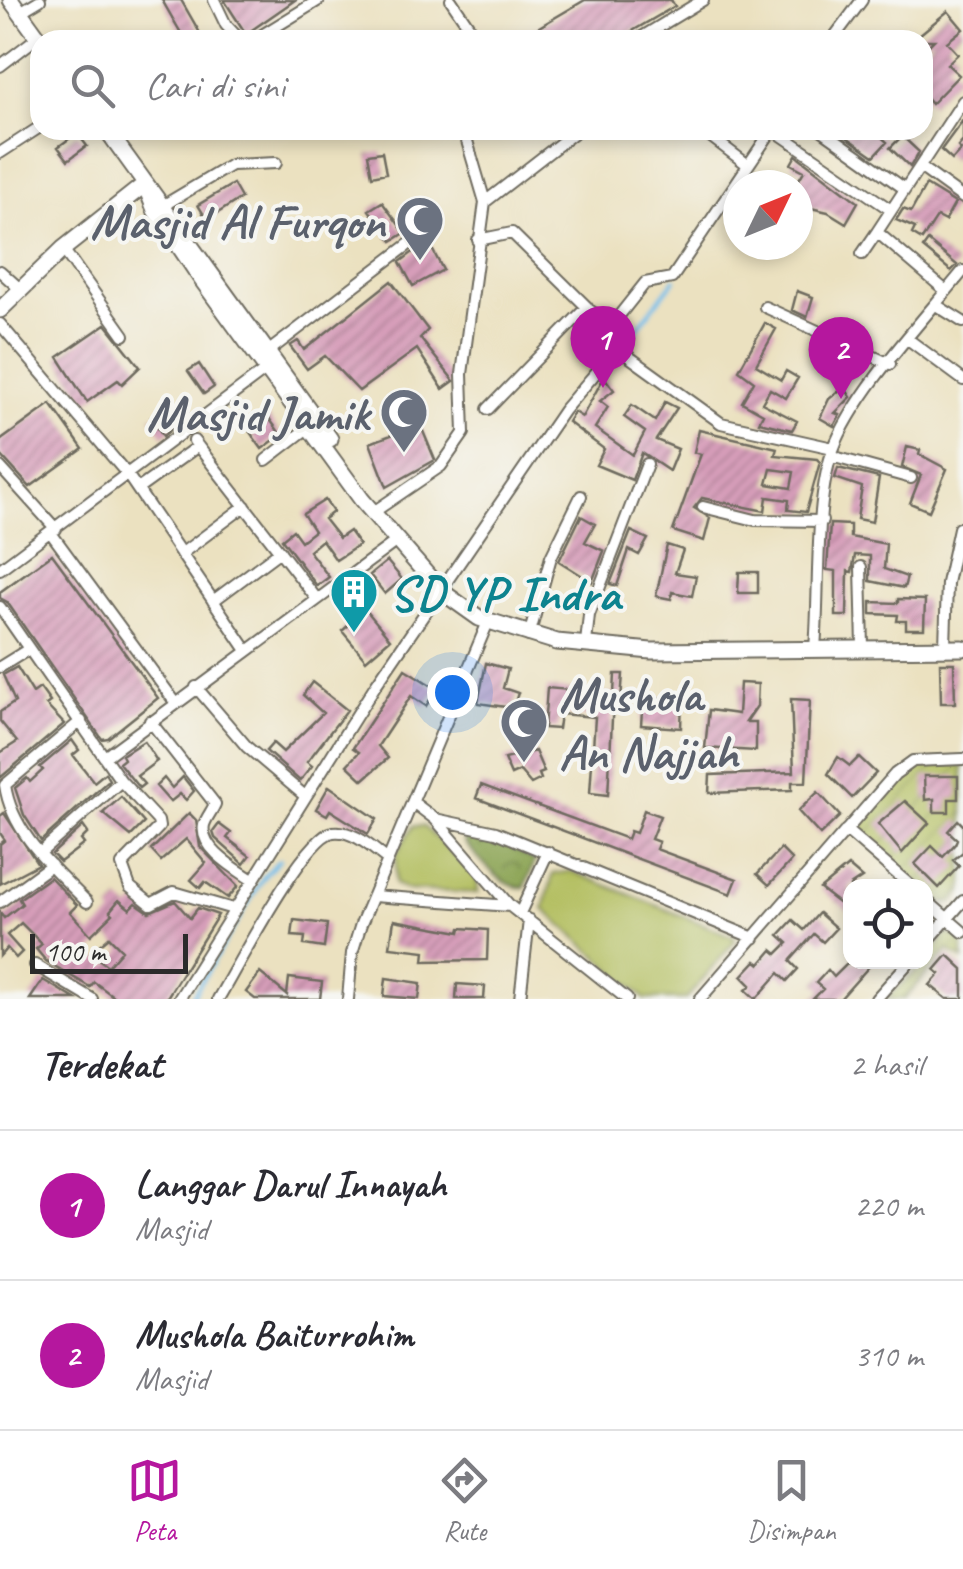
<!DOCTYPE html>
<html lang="id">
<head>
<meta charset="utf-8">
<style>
	:root { --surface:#fff; --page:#f2f2f3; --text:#2b2b33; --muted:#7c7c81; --line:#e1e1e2; --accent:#b5179e }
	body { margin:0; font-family:Caveat,sans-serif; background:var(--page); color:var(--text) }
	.controls { position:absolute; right:30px; bottom:30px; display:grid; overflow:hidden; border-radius:20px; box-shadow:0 5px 15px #0003 }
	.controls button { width:90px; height:90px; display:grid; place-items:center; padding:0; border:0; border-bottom:2px solid var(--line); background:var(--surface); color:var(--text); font:50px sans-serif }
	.compass { position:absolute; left:723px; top:170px; width:90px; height:90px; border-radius:50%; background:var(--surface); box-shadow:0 5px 15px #0003; rotate:47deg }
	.scale { position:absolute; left:30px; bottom:25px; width:158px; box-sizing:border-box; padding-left:10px; border:5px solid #2b2b2b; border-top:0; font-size:28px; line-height:35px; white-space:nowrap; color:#2b2b2b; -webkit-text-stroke:8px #f6f6f2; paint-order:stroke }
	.you { position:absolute; left:452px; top:692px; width:35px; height:35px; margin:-25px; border:8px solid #fff; border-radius:50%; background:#1a73e8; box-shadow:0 0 0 15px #1a73e833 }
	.badge { display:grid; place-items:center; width:65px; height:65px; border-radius:50%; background:var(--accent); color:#fff; font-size:32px; font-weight:700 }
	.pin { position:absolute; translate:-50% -82px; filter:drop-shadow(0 2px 5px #0008) }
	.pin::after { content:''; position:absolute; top:52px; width:35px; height:30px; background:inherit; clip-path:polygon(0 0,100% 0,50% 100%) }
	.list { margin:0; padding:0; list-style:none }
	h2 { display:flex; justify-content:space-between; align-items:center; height:130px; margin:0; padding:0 40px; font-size:42px }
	h2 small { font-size:32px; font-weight:400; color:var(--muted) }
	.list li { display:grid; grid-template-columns:65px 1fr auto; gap:30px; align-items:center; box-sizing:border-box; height:150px; padding:0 40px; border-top:2px solid var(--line) }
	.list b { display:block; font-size:38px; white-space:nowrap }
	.list p { margin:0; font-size:32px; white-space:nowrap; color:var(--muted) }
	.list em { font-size:32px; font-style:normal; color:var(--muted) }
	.icon { flex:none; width:55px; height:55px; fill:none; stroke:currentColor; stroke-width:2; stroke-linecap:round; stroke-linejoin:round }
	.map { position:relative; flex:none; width:963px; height:999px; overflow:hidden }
	.search { position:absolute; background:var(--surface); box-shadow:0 5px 15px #0003; left:30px; right:30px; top:30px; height:110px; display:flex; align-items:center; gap:25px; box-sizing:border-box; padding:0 35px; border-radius:30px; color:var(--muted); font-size:38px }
	.sheet { height:430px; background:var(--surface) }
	nav { display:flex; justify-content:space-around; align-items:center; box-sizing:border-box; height:140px; border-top:2px solid var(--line); background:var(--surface); font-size:28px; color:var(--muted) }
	nav a { display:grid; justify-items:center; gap:5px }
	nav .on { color:var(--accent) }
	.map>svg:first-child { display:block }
</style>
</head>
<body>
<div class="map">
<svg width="963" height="999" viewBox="0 0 963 999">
	<defs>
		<pattern id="forest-crowns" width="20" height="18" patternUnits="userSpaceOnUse" patternTransform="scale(2.5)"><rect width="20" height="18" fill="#8da556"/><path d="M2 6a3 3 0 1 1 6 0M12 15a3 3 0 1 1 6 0" fill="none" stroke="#738747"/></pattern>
		<pattern id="garden-furrows" width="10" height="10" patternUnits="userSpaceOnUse" patternTransform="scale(2.5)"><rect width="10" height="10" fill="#b2be5f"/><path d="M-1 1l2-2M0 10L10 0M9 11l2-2" fill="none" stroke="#99a353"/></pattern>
		<pattern id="building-hatch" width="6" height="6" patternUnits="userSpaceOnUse" patternTransform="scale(2.5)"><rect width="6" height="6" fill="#d79eba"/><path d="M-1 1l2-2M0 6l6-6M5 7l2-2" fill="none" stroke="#af8197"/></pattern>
	</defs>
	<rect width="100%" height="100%" fill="#f6f6f2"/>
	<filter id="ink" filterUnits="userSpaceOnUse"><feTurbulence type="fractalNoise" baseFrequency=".01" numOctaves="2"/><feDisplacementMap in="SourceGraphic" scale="20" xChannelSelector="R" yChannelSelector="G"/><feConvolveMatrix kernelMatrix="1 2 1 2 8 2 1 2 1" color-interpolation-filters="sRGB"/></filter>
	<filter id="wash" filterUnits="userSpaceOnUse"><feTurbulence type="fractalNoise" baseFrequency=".0048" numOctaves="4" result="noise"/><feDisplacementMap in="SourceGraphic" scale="40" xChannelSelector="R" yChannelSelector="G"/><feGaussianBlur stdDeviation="2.25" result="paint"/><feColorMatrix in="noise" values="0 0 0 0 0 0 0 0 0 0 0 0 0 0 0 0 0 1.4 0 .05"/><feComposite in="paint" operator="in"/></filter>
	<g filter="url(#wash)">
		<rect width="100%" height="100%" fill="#ebe1c0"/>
		<path fill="#b2be5f" stroke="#6e7445" stroke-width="2.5" d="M413 826H423L477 876 478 893 408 890 395 884 396 855Z
			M571 871 735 937 734 942 686 999H645L544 909 553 874Z"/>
		<path fill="url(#forest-crowns)" stroke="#5c6840" stroke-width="2.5" d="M468 833 510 847 535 861 525 887C504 891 478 857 464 842Z"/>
		<path fill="url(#garden-furrows)" stroke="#6e7445" stroke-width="2.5" d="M963 763V891L953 903H939L926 893V886H918L863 836 862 821 917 765Z
			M946 933 963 940V960L948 950 905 999H886L926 962Z"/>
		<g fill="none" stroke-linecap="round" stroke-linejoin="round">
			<path stroke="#73bfed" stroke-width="4" d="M623 347 675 279
				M449 590 470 556
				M191 999 265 875 279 860"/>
		</g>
		<g id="blocks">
			<path fill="url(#building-hatch)" fill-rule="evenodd" d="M162 0H181L204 40H185Z
				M224 0H295L246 34Z
				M585 0H671L675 6 617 40H517Z
				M948 11 963 29 947 42 958 54 947 64 959 75 931 104 923 95V51L934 40H913Z
				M963 120V141L958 147 961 150 952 160 941 150Z
				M849 130H874L887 142 874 156 844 135Z
				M77 133 87 146 68 160 58 147Z
				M902 136 919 152 910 167 890 148Z
				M382 152 386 173 372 176 368 154Z
				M796 155 858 202 846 223 828 212 798 205V181L804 171 791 164Z
				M233 184 241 198 207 220 198 205Z
				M926 185 955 203 945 221 937 217 922 240 912 234 915 228 896 220 903 209 911 212Z
				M382 202 405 233 392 241 369 210Z
				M428 241 443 270 413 286 400 262Z
				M928 241 957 265 951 271 923 248Z
				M391 281 428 330 420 338 454 381 443 389 417 349 359 391 325 356 307 369 290 346 298 341 304 350Z
				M797 291 813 297 807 317 792 310Z
				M765 323 776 329 756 365 781 380 786 371 798 378 786 398 770 389 762 403 797 421 792 430 759 422 763 414 742 402 754 381 739 370Z
				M106 324 140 367 122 384 118 380 87 402 58 357Z
				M199 364 214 387 204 394 188 371Z
				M604 377 614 390 600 401 608 407 595 428 633 455 645 432 624 417 632 405 655 421 665 402 677 408 656 440 678 449 669 471 642 453 632 480 596 465 604 449 568 422 574 412 582 417Z
				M844 387 851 397 835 413 840 415 834 426 820 418 829 399Z
				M182 401 188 412 169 423 173 428 163 436 151 417Z
				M51 404 83 449 30 487 0 454V441Z
				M266 414 281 435 262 449 247 428Z
				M420 424 435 460 387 487 370 443Z
				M699 430 777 448 775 455 817 459 820 462 806 512 788 510 789 500 767 497 765 511 702 498 694 508 710 518 704 541 673 531 701 454 694 452ZM771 469 794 472 791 488 767 484Z
				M907 447 920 450 919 454 947 469 929 511 910 503 921 475 902 467Z
				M838 468 879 478 872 522 857 519 862 487 835 478Z
				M325 500 333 512 324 519 339 538 349 531 359 545 336 560 322 540 309 551 329 577 317 586 282 539 293 530 301 541 314 531 303 514Z
				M581 516 595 524 585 542 604 551 592 582 559 561Z
				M830 524 850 525V537L886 544 884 569 907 577 904 588 870 581V556L855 555 852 572 848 571 847 616H836V571L827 570Z
				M631 531 648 539 639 555 629 550 617 586 610 584Z
				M667 545 683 550 675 573 696 576 692 596 672 592 671 599 656 596Z
				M52 554 158 698 108 738 102 739 7 602 0 598V592Z
				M387 561 402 579 385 594 370 575Z
				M739 572H758V593H738Z
				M898 599 925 600 924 629H906V621H897L898 615 871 614V602L898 603Z
				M366 610 390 639 366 660 342 631Z
				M486 663 508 669 503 688 518 693 513 708 478 703Z
				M940 663H954L955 703H941Z
				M17 667 33 693 40 688 50 702 46 705 64 724 0 778V753L17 742 0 721V712L15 702 3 675Z
				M405 669 437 689 426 706 411 696 378 746 388 758 363 780 347 765 359 752 353 748Z
				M615 674H623L621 700H613L608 795 590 793 595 717 560 714 558 729 544 728 547 688 614 694Z
				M312 682 347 710 307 762 312 766 300 781 266 751 273 743 283 752 323 713 303 695Z
				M740 683 758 684 757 706 746 722H756V751L705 748 709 710 738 714Z
				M643 697 682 699 681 728 641 725Z
				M791 699 810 700 806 782H792V790L709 793 710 775 794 772Z
				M72 740 79 750 73 755 94 782 105 773 109 780 41 841 24 815 15 788 27 778 30 782 43 770 40 767Z
				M144 741 157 761 137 776 144 784 139 788 119 763 124 759 122 755Z
				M535 751 544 772 539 774 541 779 531 784 520 771 511 775 504 759Z
				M838 757 850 766 859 757 876 773 852 798 828 774Z
				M924 776H958V799H949V812H934V799L925 800Z
				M183 777 194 791 186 800 180 794 170 802 156 786 164 778 172 788Z
				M481 785 627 839 630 831 636 833 644 810 660 816 651 839 659 842 656 849 737 879 731 894 476 798Z
				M329 786 377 819 368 834 330 810 327 815 316 809Z
				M818 792 840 816 820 835 798 811Z
				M121 797 144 823 131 836 103 813Z
				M905 801 929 823 902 853 878 824Z
				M4 813 38 864 0 884V844L5 840 0 833V816Z
				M189 813 196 820 200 847 238 886 228 898 205 882 200 888 191 880 206 863 186 839 161 861 151 850Z
				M958 820 963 825V852L953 860 959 866 939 888 915 864 932 846 943 857 955 844 957 839 948 831Z
				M219 824 231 833 227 838 250 856 244 864 215 838 213 832Z
				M83 826 88 833 81 840 84 844 60 862 52 854Z
				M781 849 792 860 769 885 757 874Z
				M848 866 862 878 850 886V912L820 889Z
				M50 877 77 905 70 912 91 935 113 914 110 911 119 900 130 909 136 903 149 912 175 901 190 918 198 908 218 915 166 999H117L94 982 90 987 46 961 36 949 42 944 21 923 7 935 22 952 16 958 7 948 0 956V913L4 918 22 904 19 899ZM109 937 122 950 108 966 90 953Z
				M819 913 836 928 823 942 814 934 790 961 798 969 787 981 779 973 756 999 746 990 751 985 742 976 756 961 760 964 772 950 777 954 788 943 779 935 793 920 804 930Z
				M294 920 327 924 324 948 304 945 305 937 292 936Z
				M394 920 460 932 461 928 488 930 487 960 424 961 425 951 390 947Z
				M948 955 963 969V999H947L930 985 940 974 935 970Z
				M849 962H873L840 999H813L823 989 816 983 828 970 834 977Z
				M260 973 287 995 289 978 322 982 320 999H255L246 992Z
				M386 978 421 983 419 999 384 996Z
				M43 980 75 999H30Z
				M457 984 485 986 484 999H456Z"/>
		</g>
	</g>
	<g filter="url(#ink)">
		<use href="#blocks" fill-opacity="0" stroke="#6e6b5f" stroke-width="2.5"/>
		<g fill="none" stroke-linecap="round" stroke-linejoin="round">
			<g stroke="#6e6b5f" stroke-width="14">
				<path id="street" d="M214 0 226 25 240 40
					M451 0 478 40
					M20 12 40 0
					M254 40 319 0
					M637 40 703 0
					M832 40 862 0
					M0 66 38 37
					M702 130 748 165
					M774 130 891 210
					M822 130 905 189
					M678 136 685 130
					M0 153 40 127
					M920 167 963 198
					M485 202 575 132
					M164 205 231 165 276 163
					M478 240 512 233 587 307 488 409
					M63 249 124 335
					M862 254 877 232
					M0 271 20 289
					M946 291 877 232 963 101
					M936 305 963 322
					M765 307 890 364
					M587 308 606 323 614 322 645 283 672 278 772 130
					M0 324 127 474 246 649
					M909 340 963 380
					M269 351 425 232
					M194 441 316 598
					M831 456 911 478
					M266 460 309 427
					M0 467 56 529
					M138 489 198 446
					M703 507 755 520 822 521
					M375 511 441 466 464 433 462 374 485 202 467 141 469 130
					M51 533 175 702
					M181 554 245 506
					M861 567 863 647
					M0 569 267 369
					M213 601 280 551
					M0 607 121 781 158 821 159 827 122 865 130 887 151 904 174 892 233 909
					M529 636 551 557 581 496
					M586 643 589 615 647 464
					M945 646 947 583 959 528
					M815 648C820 591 814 501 833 450 854 393 924 319 963 271
					M0 667 29 649
					M196 687 247 747 305 796
					M81 721 5 785C12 834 54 868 87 902
					M150 721 215 804C212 811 206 818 204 825 199 848 236 869 251 879
					M106 756 398 540
					M414 803 435 819 496 832 754 938
					M435 819 510 906 627 999
					M846 830 911 886
					M40 853 121 781
					M373 896 510 906
					M926 900 963 932
					M0 902 51 865
					M520 913 548 852
					M926 943 963 901
					M35 965 92 999
					M179 999 375 686 564 410 617 348 721 423 833 448
					M218 999C236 969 305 836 333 832 353 829 373 849 388 860
					M348 999 352 953 361 924 488 622
					M520 999 529 920
					M700 999 895 774 913 761 963 759
					M876 999 909 962"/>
			</g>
			<g stroke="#6e6b5f" stroke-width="19">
				<path id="secondary" d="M11 0 40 40
					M107 130 330 439
					M145 184 155 210 202 280 362 500 441 591 479 618 557 642 651 651 963 648
					M0 310 63 249 145 184"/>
			</g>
			<use href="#street" stroke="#fff" stroke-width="10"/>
			<use href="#secondary" stroke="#fff" stroke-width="15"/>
		</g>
	</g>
	<defs>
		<g id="mosque-pin" transform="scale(2.5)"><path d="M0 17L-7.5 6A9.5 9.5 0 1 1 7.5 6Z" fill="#6b7280" stroke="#f6f6f2"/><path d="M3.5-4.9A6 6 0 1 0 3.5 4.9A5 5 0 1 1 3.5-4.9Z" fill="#fff"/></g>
		<g id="building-pin" transform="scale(2.5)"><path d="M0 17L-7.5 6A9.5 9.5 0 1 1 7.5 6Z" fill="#0f9aa8" stroke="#f6f6f2"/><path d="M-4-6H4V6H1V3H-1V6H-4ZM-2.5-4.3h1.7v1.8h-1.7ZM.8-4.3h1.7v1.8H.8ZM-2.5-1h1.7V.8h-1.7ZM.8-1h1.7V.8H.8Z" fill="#fff"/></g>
	</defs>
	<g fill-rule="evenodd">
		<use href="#mosque-pin" x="420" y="220"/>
		<use href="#mosque-pin" x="404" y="412"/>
		<use href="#building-pin" x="354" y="592"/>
		<use href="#mosque-pin" x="524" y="722"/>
	</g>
	<g text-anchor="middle" stroke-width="8" stroke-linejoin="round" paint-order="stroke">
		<g font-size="50" font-weight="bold" fill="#5b616d" stroke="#f6f6f2" text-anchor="end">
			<text x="385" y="238">Masjid Al Furqon</text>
			<text x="369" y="430">Masjid Jamik</text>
			<text x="559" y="711" text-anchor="start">Mushola<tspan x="559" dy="58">An Najjah</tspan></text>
		</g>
		<g font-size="50" font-weight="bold" fill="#0d838f" stroke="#f6f6f2" text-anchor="start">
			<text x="389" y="610">SD YP Indra</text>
		</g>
	</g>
</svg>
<div class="controls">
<button><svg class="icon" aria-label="locate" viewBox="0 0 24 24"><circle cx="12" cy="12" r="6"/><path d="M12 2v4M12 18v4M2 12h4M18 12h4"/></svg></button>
</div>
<svg class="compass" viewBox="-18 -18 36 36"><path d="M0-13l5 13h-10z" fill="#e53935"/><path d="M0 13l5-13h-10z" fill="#7c7c81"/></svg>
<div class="scale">100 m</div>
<div class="you"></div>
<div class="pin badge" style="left:603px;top:388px">1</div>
<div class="pin badge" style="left:841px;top:399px">2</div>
<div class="search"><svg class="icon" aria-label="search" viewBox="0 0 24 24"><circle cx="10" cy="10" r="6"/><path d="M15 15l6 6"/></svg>Cari di sini</div>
</div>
<section class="sheet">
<h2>Terdekat<small>2 hasil</small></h2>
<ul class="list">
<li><span class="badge">1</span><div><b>Langgar Darul Innayah</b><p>Masjid</p></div><em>220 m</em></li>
<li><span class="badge">2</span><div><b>Mushola Baiturrohim</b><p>Masjid</p></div><em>310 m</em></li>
</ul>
</section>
<nav>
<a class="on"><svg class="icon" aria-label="map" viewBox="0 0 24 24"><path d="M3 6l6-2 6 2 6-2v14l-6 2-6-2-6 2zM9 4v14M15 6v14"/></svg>Peta</a>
<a><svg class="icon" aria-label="directions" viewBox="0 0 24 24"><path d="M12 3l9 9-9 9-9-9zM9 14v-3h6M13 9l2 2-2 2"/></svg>Rute</a>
<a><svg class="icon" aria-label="saved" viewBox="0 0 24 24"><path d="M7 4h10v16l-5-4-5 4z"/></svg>Disimpan</a>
</nav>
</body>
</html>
